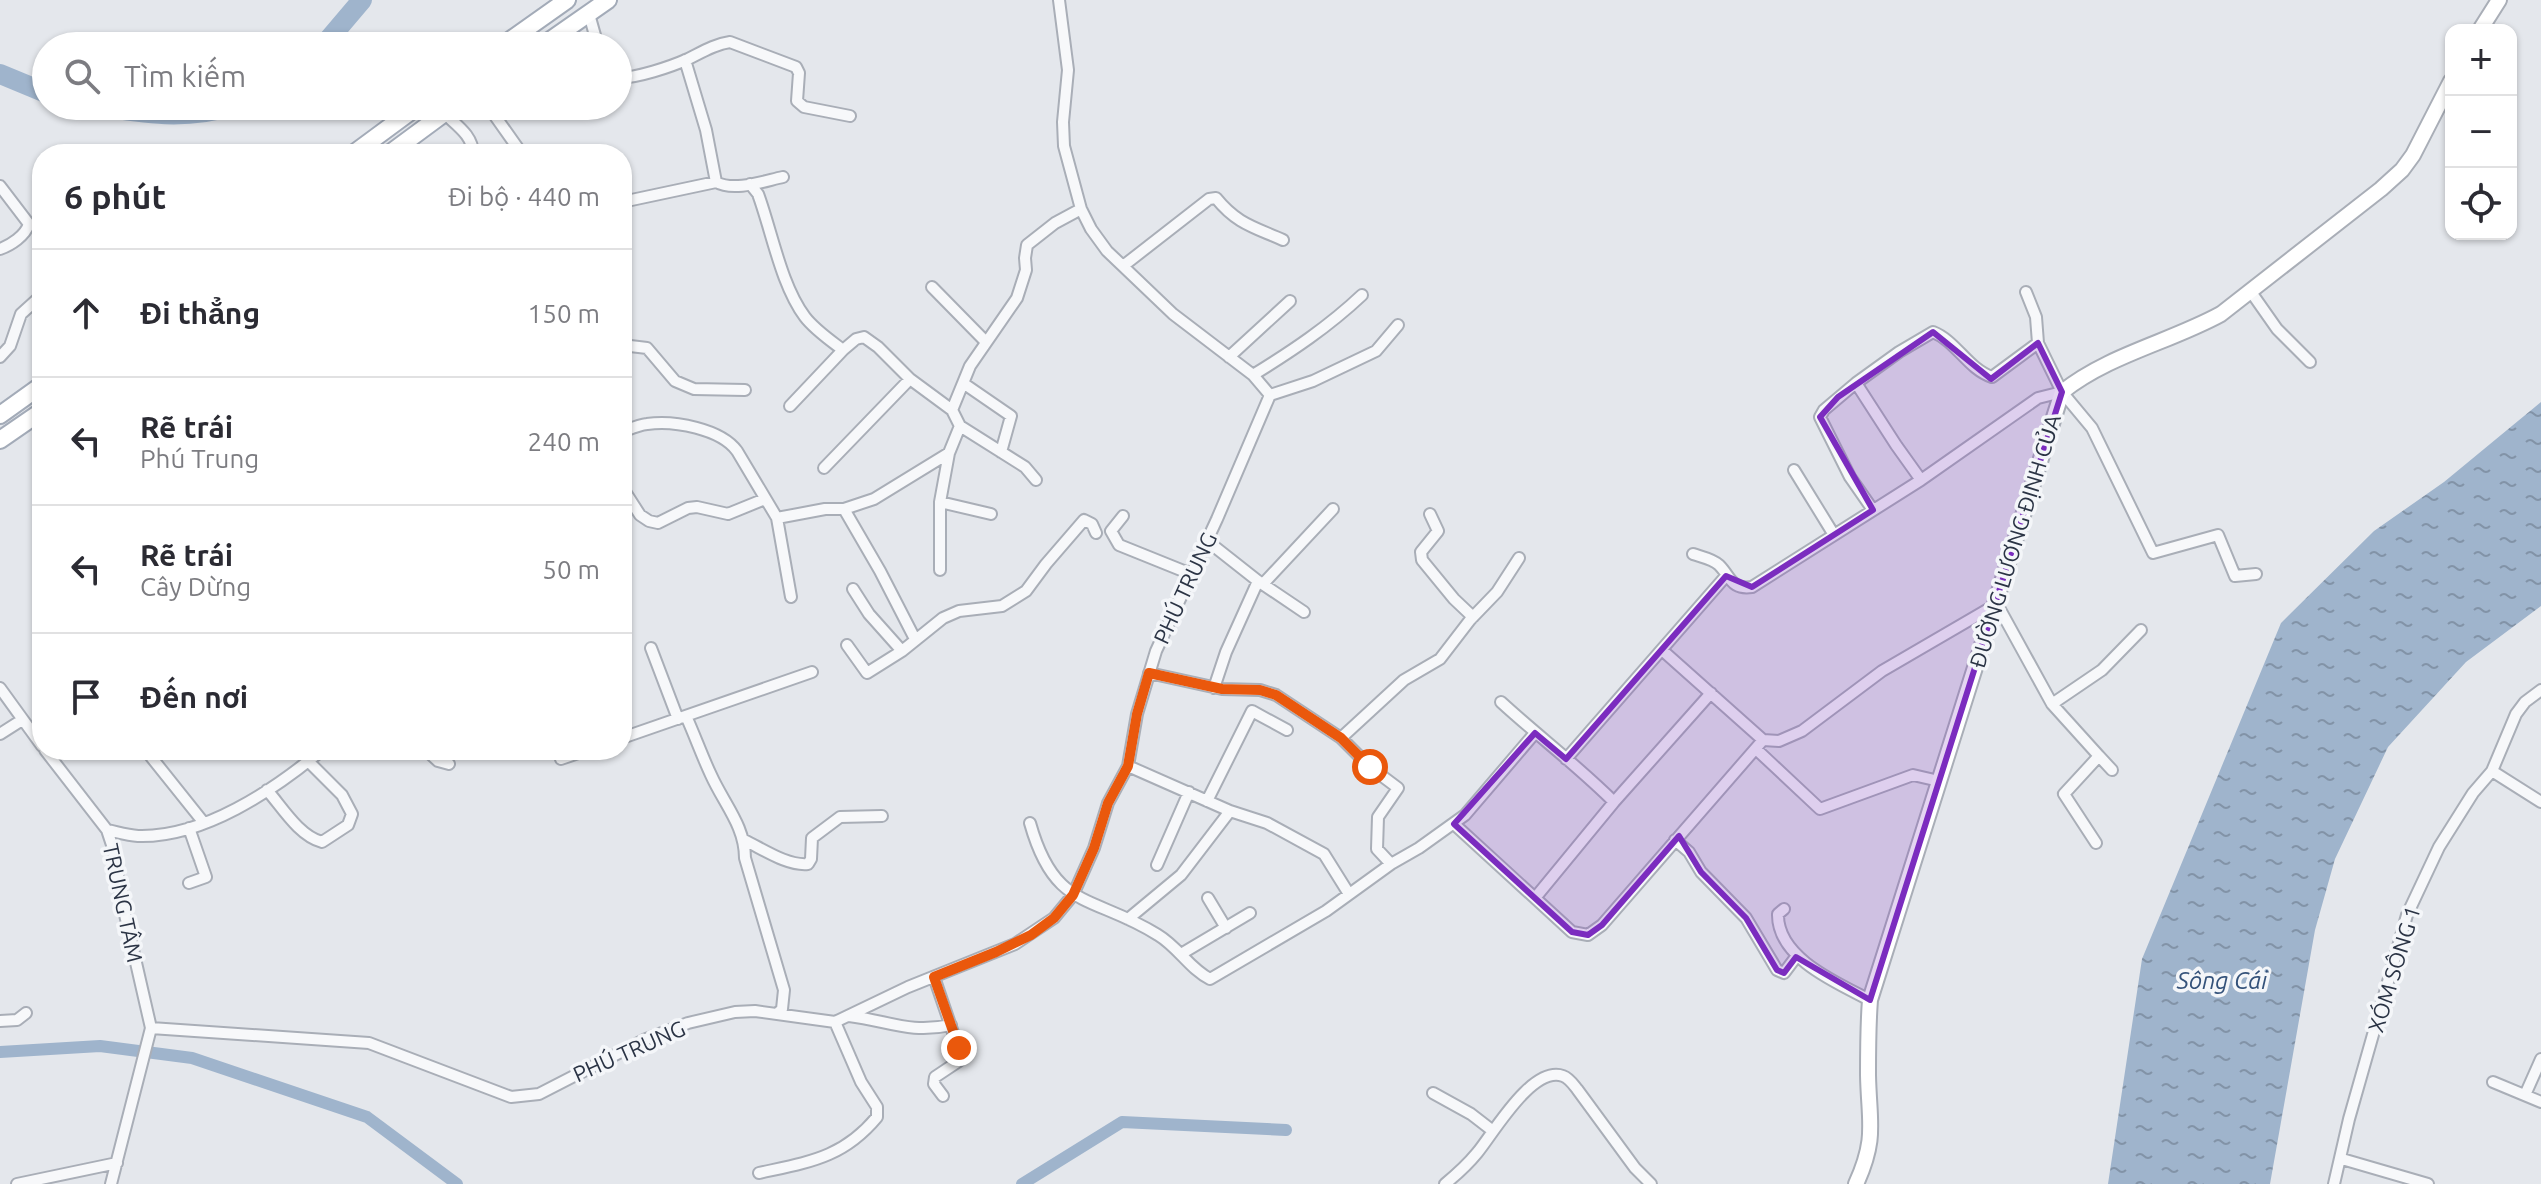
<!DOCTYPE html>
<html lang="vi">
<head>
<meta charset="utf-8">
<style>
	:root { --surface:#fff; --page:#f2f2f3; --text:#2b2b33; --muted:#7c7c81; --line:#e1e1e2 }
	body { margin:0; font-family:Ubuntu,sans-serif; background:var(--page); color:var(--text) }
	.controls { position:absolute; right:24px; top:24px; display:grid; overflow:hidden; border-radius:16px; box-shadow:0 2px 6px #0004 }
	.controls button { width:72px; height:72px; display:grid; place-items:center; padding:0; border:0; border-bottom:2px solid var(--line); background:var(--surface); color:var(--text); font:40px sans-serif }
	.stop { position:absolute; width:24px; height:24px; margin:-18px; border:6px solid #ea580c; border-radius:50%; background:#fff }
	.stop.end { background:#ea580c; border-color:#fff; box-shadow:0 2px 8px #0008 }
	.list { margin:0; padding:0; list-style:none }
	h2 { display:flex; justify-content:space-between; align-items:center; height:104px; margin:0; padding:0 32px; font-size:34px }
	h2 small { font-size:26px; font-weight:400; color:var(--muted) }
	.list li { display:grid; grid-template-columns:52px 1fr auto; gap:24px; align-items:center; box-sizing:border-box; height:128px; padding:0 32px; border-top:2px solid var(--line) }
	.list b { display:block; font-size:30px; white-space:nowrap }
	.list p { margin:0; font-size:26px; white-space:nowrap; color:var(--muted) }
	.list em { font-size:26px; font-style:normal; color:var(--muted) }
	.icon { flex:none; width:44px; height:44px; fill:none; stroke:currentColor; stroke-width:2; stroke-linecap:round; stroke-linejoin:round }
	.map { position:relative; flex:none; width:2541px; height:1184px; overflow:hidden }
	.search { position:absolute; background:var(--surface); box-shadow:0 2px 6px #0004; left:32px; top:32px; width:600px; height:88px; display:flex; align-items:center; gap:20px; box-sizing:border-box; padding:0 28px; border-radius:44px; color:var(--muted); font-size:30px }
	.panel { position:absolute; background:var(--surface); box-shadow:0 2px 6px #0004; left:32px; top:144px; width:600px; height:616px; border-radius:32px }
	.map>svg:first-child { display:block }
</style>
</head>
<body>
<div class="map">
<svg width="2541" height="1184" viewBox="0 0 2541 1184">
	<defs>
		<pattern id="water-ripples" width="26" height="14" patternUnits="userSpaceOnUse" patternTransform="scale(2)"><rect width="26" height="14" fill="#9fb4cc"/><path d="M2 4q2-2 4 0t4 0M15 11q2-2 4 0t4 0" fill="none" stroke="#8293a7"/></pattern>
	</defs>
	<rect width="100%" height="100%" fill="#e4e7ec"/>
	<path fill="url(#water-ripples)" d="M2541 402V606L2466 662 2388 747 2335 859 2315 930 2270 1184H2108L2142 959 2281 623 2374 531 2444 482Z"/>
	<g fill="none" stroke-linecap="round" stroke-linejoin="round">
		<path stroke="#9fb4cc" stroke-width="12" d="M0 1052 100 1046 192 1058 367 1117 457 1184
			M1022 1184 1122 1122 1286 1130"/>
		<path stroke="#9fb4cc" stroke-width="20" d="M323 46 362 0
			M0 74 46 93
			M97 106C144 114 187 120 233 106"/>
		<g stroke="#a9aeb7" stroke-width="14">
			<path id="street" d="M589 14 598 46
				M685 60 706 130 716 182C734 192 764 181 783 177
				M618 78C637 78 670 67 688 59 702 52 715 44 730 42L796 67 799 73 797 101 804 107 850 116
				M488 106 522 154
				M444 113C456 125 473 135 473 154
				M750 184 758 194C772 232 781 285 805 317 815 330 830 340 843 350L856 339 864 337 878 347 910 379
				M0 186 29 224C25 236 11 245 0 249
				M622 202 716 182
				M1123 266 1209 199 1216 198C1237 224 1254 227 1283 240
				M932 287 986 342
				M2026 292 2036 317 2038 343 2062 392 2092 428 2153 553 2218 535 2235 576 2256 574
				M2251 292 2277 329 2310 362
				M622 345 647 348 675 381 694 389 745 390
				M0 357 10 346 21 314 42 295
				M1229 357 1290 301
				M1253 375C1292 351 1328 327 1362 295
				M963 383 1011 416 1001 452
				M1856 383 1899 352 1933 332C1956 341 1968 369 1992 377L2038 343
				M1270 395 1313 381 1376 351 1398 325
				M790 406 843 350
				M960 426 1025 467 1036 480
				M622 432C630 429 638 425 647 424 674 420 721 429 737 451L777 518
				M824 468 910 379 952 410
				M1794 470 1834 535
				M622 487 640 515 649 521 658 523 688 508 697 507 728 514 765 499
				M940 502 991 514
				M844 509 880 571 915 639
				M1873 510 1850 477 1820 417 1824 410 1856 383 1896 445 1921 480
				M1430 514 1438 531 1421 552 1422 560 1454 599 1473 617
				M1123 516 1111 531 1119 545 1191 574
				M1206 540 1258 581 1304 612
				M1693 554C1702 557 1713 559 1719 565 1731 577 1731 590 1752 587L1921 480 2038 398 2062 392
				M940 570V502L949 453
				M1263 584 1333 509
				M853 589 869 614 902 651
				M791 597 777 518 825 509H844L874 499 949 453 960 426 952 410 970 366 1017 298 1026 270 1025 258 1027 245 1055 223 1081 209
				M847 645 867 673 902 651 943 618 959 611 1002 606 1026 591 1046 564 1084 520 1092 524 1096 533
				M651 648 678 719
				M1662 650 1763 740 1779 741 1802 731 1882 671 1997 604 2052 704 2099 756 2064 794 2096 843
				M1149 673 1222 689 1260 690 1276 695 1341 738 1404 680 1440 659 1470 620 1497 592 1519 558
				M0 688 42 746
				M1214 688 1226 652 1258 581
				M1501 702C1538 736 1578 766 1614 802
				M2052 704 2102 670 2141 630
				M686 716C695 736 702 756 711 775 724 804 745 826 745 858L784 990 782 1009 778 1013
				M0 734 22 720
				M622 738 812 672
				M1341 738 1370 767 1398 788 1378 817 1377 849 1391 864 1419 848 1465 815 1535 733
				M1756 749 1820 809 1913 775 1939 781
				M45 750 107 830 114 851 123 906 151 1028 111 1184
				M426 750 438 761 449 764
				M148 753 204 823
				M2099 756 2112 770
				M561 759 587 750
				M1566 759 1726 576
				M1128 766 1230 811 1267 823 1324 854 1349 894
				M2492 771 2541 802
				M267 790C282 807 299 836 322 842L348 825 352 814 342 795 308 761 303 750
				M1207 801 1252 711 1287 730
				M1030 823C1055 912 1093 894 1158 935 1178 947 1190 969 1210 979L1326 911 1391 864
				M1454 824 1572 932 1588 935 1602 925 1763 740
				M189 828 206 877 189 883
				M107 830C117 832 127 835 138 836 203 838 274 790 322 750
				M744 840C763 849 787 866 808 864L811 859 812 838 840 817 882 816
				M1675 840 1689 852 1701 872 1746 918 1777 970 1784 973 1796 957
				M1157 865 1189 792
				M1208 898 1226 928
				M1535 898 1614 802 1711 693
				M1784 909 1778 914C1777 958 1837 983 1870 1000
				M1128 919 1181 875 1230 811
				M1181 954 1250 913
				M934 977 961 1056 959 1061 935 1077 934 1084 943 1096
				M849 1016C889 1021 910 1034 951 1025
				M0 1021 17 1020 26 1013
				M151 1028 369 1043 511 1097 539 1094 646 1039 688 1023 735 1012 755 1011 835 1022 908 987 1015 944 1054 918 1073 895 1094 848 1108 803 1128 766 1137 714 1156 651 1217 519 1270 395 1253 375 1173 314 1107 251 1091 229 1081 209 1064 146 1063 122 1068 70 1059 0
				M2493 1082 2541 1102
				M1433 1093 1471 1114 1493 1131
				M2525 1095 2541 1059
				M2342 1159 2428 1184
				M759 1173C809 1162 843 1158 877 1117V1107L861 1082 835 1022
				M17 1184 117 1163
				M1445 1184C1456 1175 1468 1164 1477 1153 1493 1134 1532 1065 1563 1076 1569 1078 1573 1084 1577 1089L1635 1168 1651 1184
				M2334 1184 2349 1119 2407 915 2439 847 2473 793 2492 771 2516 714 2525 702 2541 690"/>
		</g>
		<g stroke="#a9aeb7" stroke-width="18">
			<path id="secondary" d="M2480 30 2499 0
				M1856 1184C1877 1138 1869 1123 1868 1075 1868 1050 1868 1025 1870 1000L2062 392C2108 355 2170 342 2221 314L2381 189 2402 170 2413 155 2451 81"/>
		</g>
		<g stroke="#a3abb8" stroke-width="20">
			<path id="primary" d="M502 46 567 0
				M542 46 608 0
				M353 154 418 106
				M389 154 454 106
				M0 415 42 385
				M0 440 42 411"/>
		</g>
		<use href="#street" stroke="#f7f8fa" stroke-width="10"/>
		<use href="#secondary" stroke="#fff" stroke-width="14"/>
		<use href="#primary" stroke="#fff" stroke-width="16"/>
	</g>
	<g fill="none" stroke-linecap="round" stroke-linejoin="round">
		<path stroke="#ea580c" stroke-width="10" d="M959 1048 934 977 996 952 1031 935 1054 918 1073 895 1094 848 1108 803 1128 766 1137 714 1149 673 1222 689 1260 690 1276 695 1341 738 1370 767"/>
	</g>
	<path fill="#7b2cbf" fill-opacity="0.2" stroke="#7b2cbf" stroke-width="6" stroke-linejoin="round" d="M1933 332 1991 379 2038 343 2062 392 1870 1000 1796 957 1784 973 1777 970 1746 918 1701 872 1679 836 1602 925 1588 935 1572 932 1454 824 1535 733 1566 759 1726 576 1752 587 1873 510 1820 417 1838 397Z"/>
	<g text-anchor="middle" stroke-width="7" stroke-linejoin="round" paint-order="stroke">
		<g font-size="22" fill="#2b3445" stroke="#f4f6f9">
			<text transform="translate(2015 541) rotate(-73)" y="8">ĐƯỜNG LƯƠNG ĐỊNH CỦA</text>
			<text transform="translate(1185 588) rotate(-65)" y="8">PHÚ TRUNG</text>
			<text transform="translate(123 903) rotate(78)" y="8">TRUNG TÂM</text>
			<text transform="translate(2394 969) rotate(-73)" y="8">XÓM SÔNG 1</text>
			<text transform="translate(629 1051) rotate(-24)" y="8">PHÚ TRUNG</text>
		</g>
		<g font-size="24" font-style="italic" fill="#34527a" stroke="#f4f6f9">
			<text x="2222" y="989">Sông Cái</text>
		</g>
	</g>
</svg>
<div class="controls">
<button>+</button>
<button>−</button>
<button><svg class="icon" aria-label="locate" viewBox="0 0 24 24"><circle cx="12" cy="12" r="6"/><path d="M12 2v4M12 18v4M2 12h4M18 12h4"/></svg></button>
</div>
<div class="stop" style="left:1370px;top:767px"></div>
<div class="stop end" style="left:959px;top:1048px"></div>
<div class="search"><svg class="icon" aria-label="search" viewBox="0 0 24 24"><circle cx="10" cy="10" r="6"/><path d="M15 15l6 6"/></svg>Tìm kiếm</div>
<section class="panel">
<h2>6 phút<small>Đi bộ · 440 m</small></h2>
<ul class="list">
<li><svg class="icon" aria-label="ahead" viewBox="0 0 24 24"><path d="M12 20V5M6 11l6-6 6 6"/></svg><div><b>Đi thẳng</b></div><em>150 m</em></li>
<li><svg class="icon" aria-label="left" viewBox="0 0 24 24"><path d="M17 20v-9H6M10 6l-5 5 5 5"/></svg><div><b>Rẽ trái</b><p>Phú Trung</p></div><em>240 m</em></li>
<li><svg class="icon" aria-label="left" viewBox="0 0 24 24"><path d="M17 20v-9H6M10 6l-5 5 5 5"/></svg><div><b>Rẽ trái</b><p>Cây Dừng</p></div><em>50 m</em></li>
<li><svg class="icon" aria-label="arrive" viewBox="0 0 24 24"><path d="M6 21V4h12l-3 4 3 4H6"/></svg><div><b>Đến nơi</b></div></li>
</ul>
</section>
</div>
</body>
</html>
